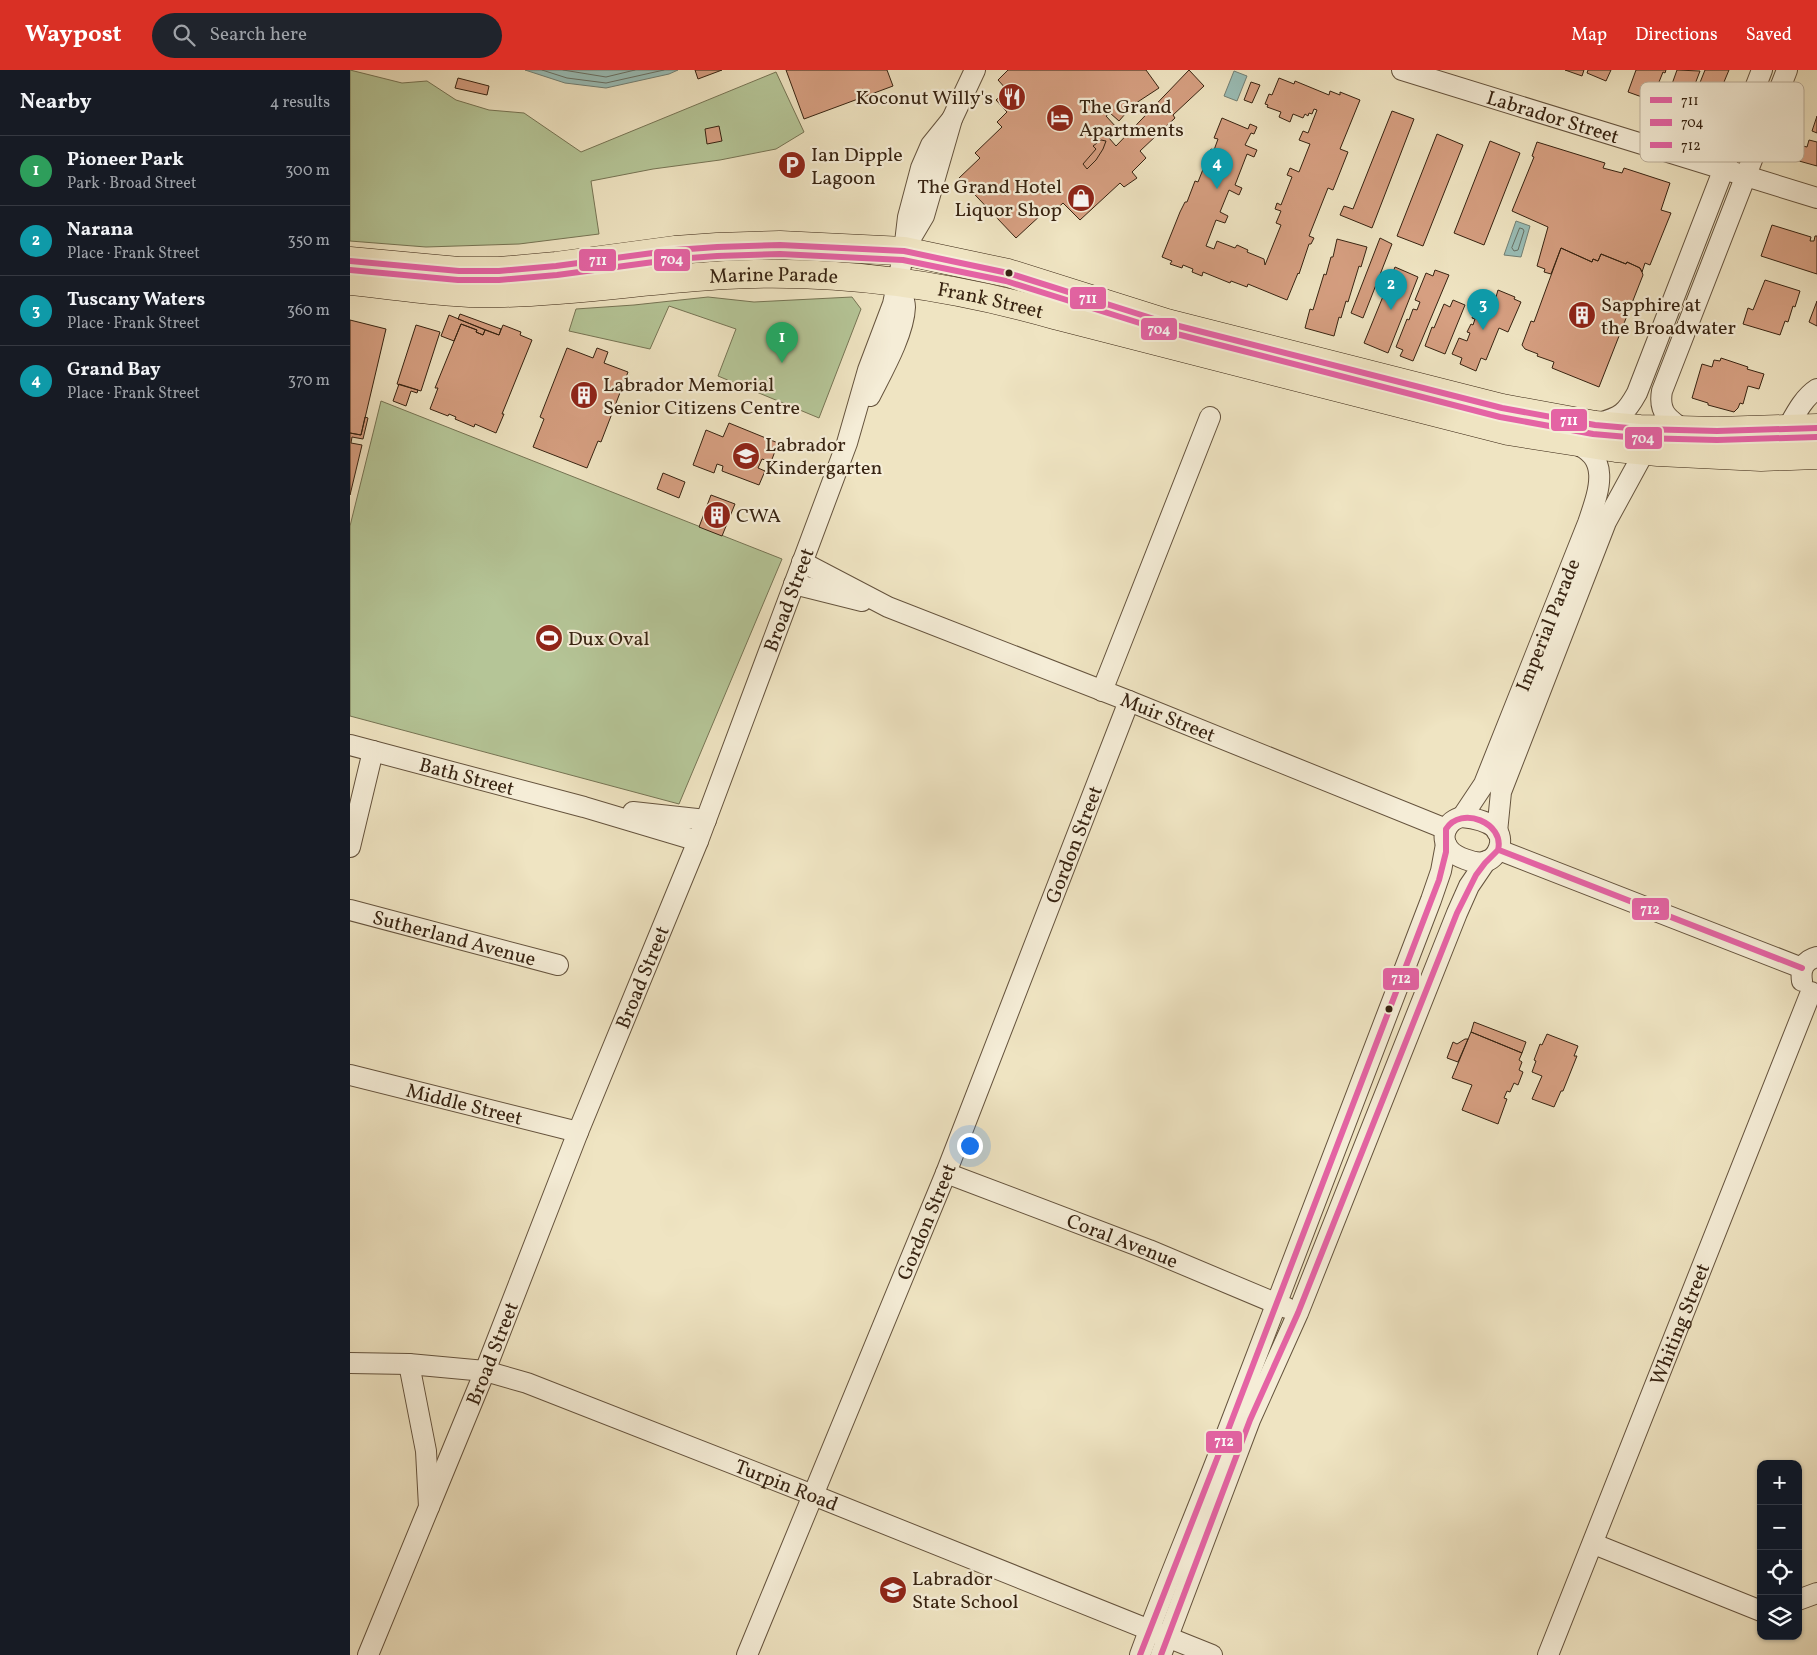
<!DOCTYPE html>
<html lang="en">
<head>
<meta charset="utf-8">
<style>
	:root { --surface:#171b24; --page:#20242c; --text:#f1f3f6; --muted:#9ea1a6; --line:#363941; --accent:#d93025 }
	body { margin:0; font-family:Vollkorn,serif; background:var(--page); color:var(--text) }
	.controls { position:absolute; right:15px; bottom:15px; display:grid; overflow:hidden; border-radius:10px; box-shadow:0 1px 4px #0004 }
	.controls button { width:45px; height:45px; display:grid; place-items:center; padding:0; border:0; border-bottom:1px solid var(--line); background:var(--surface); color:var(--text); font:25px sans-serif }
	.you { position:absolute; left:619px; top:1075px; width:18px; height:18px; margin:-12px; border:4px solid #fff; border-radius:50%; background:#1a73e8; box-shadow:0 0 0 8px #1a73e833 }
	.badge { display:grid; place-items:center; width:32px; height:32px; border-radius:50%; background:var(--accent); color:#fff; font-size:16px; font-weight:700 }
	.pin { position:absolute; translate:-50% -41px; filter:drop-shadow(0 1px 2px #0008) }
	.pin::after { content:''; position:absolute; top:26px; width:18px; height:15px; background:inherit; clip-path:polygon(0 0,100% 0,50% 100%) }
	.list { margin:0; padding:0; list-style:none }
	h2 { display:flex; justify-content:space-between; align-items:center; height:65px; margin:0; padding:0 20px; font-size:21px }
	h2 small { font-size:16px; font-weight:400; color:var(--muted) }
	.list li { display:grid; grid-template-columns:32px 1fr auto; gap:15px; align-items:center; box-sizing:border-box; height:70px; padding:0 20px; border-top:1px solid var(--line) }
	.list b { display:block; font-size:19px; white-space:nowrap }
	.list p { margin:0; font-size:16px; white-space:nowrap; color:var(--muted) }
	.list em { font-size:16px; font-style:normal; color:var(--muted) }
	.icon { flex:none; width:28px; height:28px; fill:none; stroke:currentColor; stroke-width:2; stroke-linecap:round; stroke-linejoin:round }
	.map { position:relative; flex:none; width:1467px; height:1585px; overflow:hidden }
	header { display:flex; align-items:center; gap:30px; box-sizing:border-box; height:70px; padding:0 25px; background:var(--accent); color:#fff }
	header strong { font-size:24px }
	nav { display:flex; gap:28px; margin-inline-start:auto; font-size:18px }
	.search { width:350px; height:45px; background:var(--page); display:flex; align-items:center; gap:12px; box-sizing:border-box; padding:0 18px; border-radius:28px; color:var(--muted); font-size:19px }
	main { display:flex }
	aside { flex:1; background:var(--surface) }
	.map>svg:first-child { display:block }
</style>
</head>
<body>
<header>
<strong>Waypost</strong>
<div class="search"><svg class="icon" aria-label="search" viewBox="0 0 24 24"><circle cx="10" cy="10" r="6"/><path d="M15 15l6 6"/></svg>Search here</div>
<nav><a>Map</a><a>Directions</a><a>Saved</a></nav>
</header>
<main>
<aside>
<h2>Nearby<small>4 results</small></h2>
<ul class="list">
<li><span class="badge" style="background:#2e9e5b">1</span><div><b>Pioneer Park</b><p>Park · Broad Street</p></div><em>300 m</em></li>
<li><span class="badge" style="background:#0f9aa8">2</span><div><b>Narana</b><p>Place · Frank Street</p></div><em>350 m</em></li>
<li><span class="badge" style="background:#0f9aa8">3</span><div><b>Tuscany Waters</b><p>Place · Frank Street</p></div><em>360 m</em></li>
<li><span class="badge" style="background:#0f9aa8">4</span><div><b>Grand Bay</b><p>Place · Frank Street</p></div><em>370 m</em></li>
</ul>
</aside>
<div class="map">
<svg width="1467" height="1585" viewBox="0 0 1467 1585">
	<rect width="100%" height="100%" fill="#efe4c2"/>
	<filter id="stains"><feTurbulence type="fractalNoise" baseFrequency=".004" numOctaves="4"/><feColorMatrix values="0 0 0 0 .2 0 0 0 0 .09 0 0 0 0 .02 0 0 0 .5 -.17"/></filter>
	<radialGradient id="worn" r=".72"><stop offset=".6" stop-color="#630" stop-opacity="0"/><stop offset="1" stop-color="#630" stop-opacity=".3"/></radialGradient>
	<path fill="#b5c597" stroke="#767454" d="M0 0 52 13 77 11 106 30 139 40 174 43 231 82 426 2 454 62 426 79 370 90 303 99 241 111 249 164 169 174 76 177 0 171Z
		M358 227 404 232 502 227 511 239 469 348 368 306 386 259 319 236 300 279 219 261 226 239 284 235Z
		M31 331 432 489 329 734 0 646V456Z"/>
	<path fill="#9abeb7" stroke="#728075" d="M175 0H328L319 4 256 18 215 13Z
		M884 1 897 6 887 31 874 26Z
		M1166 151 1180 156 1171 187 1154 185Z"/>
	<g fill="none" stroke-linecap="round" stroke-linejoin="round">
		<path stroke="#687064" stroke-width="1" d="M192 0 217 8 256 13 314 0
			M213 0 256 7 285 0
			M1170 158 1173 159 1174 161 1168 180 1164 181 1162 178Z"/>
	</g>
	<path fill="#d69f81" stroke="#372311" d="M345 0H372L348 9Z
		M436 0H537L543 16 454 49Z
		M658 0H796L809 18 783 35 769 51 760 43 756 46 767 58 759 68 766 76 839 0 854 16 823 45 825 48 790 81 796 88 782 102 787 108 774 117 770 113 730 150 713 133 698 147 693 143 666 168 609 108 630 88 625 83 652 57 647 52 657 42 646 30 657 20 648 10Z
		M1215 0H1234L1232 6Z
		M1238 0H1261L1256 11 1237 3Z
		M1286 0H1316L1315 3 1313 2 1303 27 1293 23 1292 27 1278 22Z
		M1327 0 1350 1 1342 22 1322 14Z
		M1355 0H1379L1374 12 1376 13 1359 50 1340 43 1343 35H1341Z
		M108 8 139 16 137 25 105 18Z
		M929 8 944 14 945 11 979 25 980 21 990 25V22L1010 30 990 79 998 82 983 120 978 118 959 166 964 168 961 174H959L949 204 948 203 937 230 898 214 897 217 881 211 880 213 853 202 852 206 842 202 843 199 833 195 832 198 820 194 822 191 812 187 830 142 835 132H837L845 111 848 112 861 79 864 80 868 69 864 68 872 48 898 59 900 54 907 57 904 64 901 63 895 75 907 80 904 87 897 84 885 115 892 118 889 125 879 120 870 142 878 146 875 153 866 150 856 176 864 179 867 171 885 178 887 175 898 180 897 182 914 189 915 195 931 155 926 153 931 141 925 139 927 133 931 135 942 107 937 105 940 98 949 102 960 74 949 70 953 61 958 63 967 40 964 39 962 44 959 43 958 46 955 44 953 48 943 44 940 52 929 47 931 42 917 37 918 35 915 34 919 24 922 25Z
		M901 12 910 15 902 33 894 30Z
		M1042 41 1064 49 1022 158 990 145 994 136 1003 139Z
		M1467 46V63L1462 61Z
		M369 56 372 71 357 74 355 59Z
		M1087 64 1113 75 1073 176 1047 166Z
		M751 70 756 71 753 79 746 90 737 99 733 94 746 79 743 76Z
		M1459 70 1467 72V96L1449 91 1453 76 1457 77Z
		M1140 71 1170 83 1134 175 1104 163Z
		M1187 72 1255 93 1253 98 1272 103 1274 98 1320 113 1311 140 1321 143 1300 195 1295 193 1292 202 1290 198 1277 192 1276 194 1251 184 1248 191 1243 189 1242 192 1211 178 1201 204 1194 202 1195 199 1187 196 1198 157 1162 141 1184 87 1182 86Z
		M1422 155 1461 167 1460 171H1464L1465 166H1467V204L1411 186Z
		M1030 168 1042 174 1013 248 1001 243Z
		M987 169 1017 177 1011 197 1009 196 998 232 996 231 991 248 989 247 984 266 955 258 960 239 963 240 974 204 976 205 981 187H983Z
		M1211 178 1242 192 1243 189 1248 191 1251 184 1276 194 1277 192 1290 198 1292 202 1293 205 1249 317 1202 298 1204 292 1187 286 1188 284 1175 279 1172 275 1181 251 1184 252Z
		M1045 197 1068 207 1038 283 1014 273Z
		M1085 200 1099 205 1063 291 1050 286 1053 280 1046 277 1057 249 1059 250 1063 239 1067 240 1070 232 1065 230 1076 203 1083 206Z
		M1415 210 1450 221 1445 237 1443 236 1438 252 1435 251 1430 265 1393 254 1398 238 1403 240Z
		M1148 220 1165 227 1164 229 1171 232 1158 262 1149 258 1136 290 1131 288 1126 301 1110 294 1112 288 1102 284 1109 268 1117 271 1120 263 1117 262 1121 254 1123 255 1125 249 1122 248 1126 238 1128 239 1133 222 1146 227Z
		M1103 230 1115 235 1095 284 1075 276 1082 257 1084 258 1094 234 1100 237Z
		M1467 231V256L1459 252Z
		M110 244 151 259 149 265 108 249Z
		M99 245 135 260 133 265 126 262 127 260 111 254 104 271 91 266Z
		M0 250 36 259 11 365 0 363Z
		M111 254 127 260 126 262 133 265 135 260 149 265 153 255 171 262 170 265 182 270 152 344H154L146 363 125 354 124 357 105 349 106 347 99 344 98 346 80 339 88 318H85Z
		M66 255 90 262 71 321 47 314Z
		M217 278 243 288 247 278 258 282 254 293 278 302 251 372 248 371 237 398 183 377 194 349 190 347Z
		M1371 288 1398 297 1397 299 1414 304 1409 319 1398 316 1393 334 1390 333 1388 338 1384 342 1358 335V333L1342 328 1352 294 1362 297 1364 290 1370 291Z
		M49 314 68 320 67 323 61 321 56 336 43 331Z
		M15 347 18 348 13 369 2 367 1 373 12 375 0 425V363L11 365Z
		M379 353 428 373 421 392 412 389 408 398 415 401 409 415 372 401 373 396 367 394 364 403 343 395 356 360 373 367Z
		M313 403 335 412 329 428 307 419Z
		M361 425 385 434 372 466 349 457Z
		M1124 952 1176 972 1172 983 1121 962Z
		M1121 962 1172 983 1169 990 1172 992 1169 1000 1173 1002 1168 1015 1164 1013 1160 1022 1157 1021 1154 1028 1157 1029 1148 1054 1112 1040 1122 1015 1102 1008Z
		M1197 964 1228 976 1224 986H1227L1213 1021H1211L1204 1037 1182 1029 1192 1006 1182 1002 1186 991 1184 990 1190 974 1192 975Z
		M1115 969H1118L1108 992 1097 988 1103 972 1107 974Z"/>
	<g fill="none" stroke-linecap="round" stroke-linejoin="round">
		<g stroke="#65533d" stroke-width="22">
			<g id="minor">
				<path id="s1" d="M1052 0 1467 128"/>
				<path d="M558 173 574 146 602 49 625 0"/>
				<path d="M520 326C532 302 554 264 555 237 555 231 552 224 550 218"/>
				<path d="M1249 353C1271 347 1276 343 1287 323L1412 0"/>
				<path d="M1437 359C1445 345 1453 328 1467 319"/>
				<path d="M1336 361C1319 350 1308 343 1312 321L1437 0"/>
				<path id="s2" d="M452 492 538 537 779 631 1096 759"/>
				<path d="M444 514 512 531"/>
				<path d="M752 621 860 347"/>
				<path id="s3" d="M0 675 234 737 348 771"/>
				<path d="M283 742 356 750"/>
				<path id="s4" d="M1112 747 1134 714 1238 453C1248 423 1263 387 1223 373"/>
				<path d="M1112 747C1122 748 1137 751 1145 758 1156 769 1148 789 1134 792 1125 794 1105 787 1099 779 1089 767 1097 750 1112 747Z"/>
				<path d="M1147 762 1151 722 1256 452 1292 386 1308 382"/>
				<path d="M0 777 23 681"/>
				<path d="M1149 780 1452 898"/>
				<path id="s5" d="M0 840 208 895"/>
				<path d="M1452 911C1450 898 1455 890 1467 887"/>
				<path id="s6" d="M0 1005 228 1062"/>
				<path id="s7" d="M596 1103 799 1180 937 1238"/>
				<path id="s8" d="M0 1293 59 1294 135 1301 177 1313 463 1425 862 1585"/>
				<path id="s9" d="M79 1437 135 1301 228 1062 348 771 497 373 518 300 543 234 554 181 558 147 571 98 581 75 602 49"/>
				<path d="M1244 1474 1411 1541"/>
				<path d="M1448 1530 1467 1523"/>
				<path d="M18 1585 79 1437 76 1381 59 1294"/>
				<path id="s10" d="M397 1585 596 1103 779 631"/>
				<path d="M790 1585C815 1516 844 1449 870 1381 940 1197 1010 1013 1081 830L1091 801 1096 774"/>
				<path d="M811 1585 900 1350 948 1243 1107 843 1119 816 1136 791"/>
				<path id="s11" d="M1198 1585 1461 922"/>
			</g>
		</g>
		<g stroke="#372311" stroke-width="29">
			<g id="highway">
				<path d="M0 191 109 201H149L206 196 325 180 367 177 430 175 554 181 658 203 817 253 1152 338 1245 355 1290 359 1367 361 1467 358"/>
				<path id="s12" d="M0 211C51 216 103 225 154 223 229 221 302 209 376 205 490 199 600 215 708 246L1158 361 1266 378 1308 382 1411 387 1467 385"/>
			</g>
		</g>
		<use href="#minor" stroke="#f5edd7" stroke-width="20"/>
		<use href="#highway" stroke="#efe4c2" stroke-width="28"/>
		<g stroke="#f5edd7" stroke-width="10">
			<path id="bus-1" d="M0 191 109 201H149L206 196 325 180 367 177 430 175 554 181 658 203 817 253 1152 338 1245 355 1290 359 1367 361 1467 358"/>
		</g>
		<g stroke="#f5edd7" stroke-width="10">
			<path id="bus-2" d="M0 200 108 210H149L207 205 326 189 367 186 430 184 553 190 656 211 815 261 1150 347 1243 364 1289 368 1367 370 1467 367"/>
		</g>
		<g stroke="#f5edd7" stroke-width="10">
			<path id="bus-3" d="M1149 780 1452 898
				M790 1585 870 1381 1089 810 1096 782V759C1111 735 1155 753 1148 780L1135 793 1126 805 1107 843 948 1243 900 1350 811 1585"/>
		</g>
		<use href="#bus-1" stroke="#e463a4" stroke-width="6"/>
		<use href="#bus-2" stroke="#e463a4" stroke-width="6"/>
		<use href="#bus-3" stroke="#e463a4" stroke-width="6"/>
	</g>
	<defs>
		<g id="restaurant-disc" transform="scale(1.4375)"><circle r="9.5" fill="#8f2418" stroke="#f5edd7"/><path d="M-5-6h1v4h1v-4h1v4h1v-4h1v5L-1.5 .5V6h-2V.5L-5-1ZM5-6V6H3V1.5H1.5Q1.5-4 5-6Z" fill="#fff"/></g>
		<g id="hotel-disc" transform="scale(1.4375)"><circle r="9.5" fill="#8f2418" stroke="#f5edd7"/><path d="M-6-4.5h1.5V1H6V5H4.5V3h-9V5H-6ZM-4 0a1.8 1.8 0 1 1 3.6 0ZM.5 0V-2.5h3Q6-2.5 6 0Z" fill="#fff"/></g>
		<g id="parking-disc" transform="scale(1.4375)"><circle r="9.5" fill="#8f2418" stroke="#f5edd7"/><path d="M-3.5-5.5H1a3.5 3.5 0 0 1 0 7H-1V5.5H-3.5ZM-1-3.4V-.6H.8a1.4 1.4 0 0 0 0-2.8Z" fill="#fff"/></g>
		<g id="shop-disc" transform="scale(1.4375)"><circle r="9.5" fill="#8f2418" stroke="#f5edd7"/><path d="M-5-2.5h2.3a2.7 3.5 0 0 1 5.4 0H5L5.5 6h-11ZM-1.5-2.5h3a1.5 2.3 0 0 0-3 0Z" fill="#fff"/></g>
		<g id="building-disc" transform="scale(1.4375)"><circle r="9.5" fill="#8f2418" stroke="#f5edd7"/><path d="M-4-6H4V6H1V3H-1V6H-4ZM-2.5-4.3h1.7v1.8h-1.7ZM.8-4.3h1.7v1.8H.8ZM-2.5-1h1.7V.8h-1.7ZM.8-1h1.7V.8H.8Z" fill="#fff"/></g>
		<g id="school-disc" transform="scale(1.4375)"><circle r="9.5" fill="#8f2418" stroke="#f5edd7"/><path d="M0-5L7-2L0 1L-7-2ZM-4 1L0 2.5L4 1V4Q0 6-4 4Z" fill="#fff"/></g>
		<g id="stadium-disc" transform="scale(1.4375)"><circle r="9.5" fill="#8f2418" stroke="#f5edd7"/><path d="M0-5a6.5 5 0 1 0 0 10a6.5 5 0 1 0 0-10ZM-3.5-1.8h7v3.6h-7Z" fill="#fff"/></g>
	</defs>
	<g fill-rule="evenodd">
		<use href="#restaurant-disc" x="662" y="27"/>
		<use href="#hotel-disc" x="710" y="48"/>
		<use href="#parking-disc" x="442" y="95"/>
		<use href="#shop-disc" x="731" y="128"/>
		<use href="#building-disc" x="1232" y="245"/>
		<use href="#building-disc" x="234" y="325"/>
		<use href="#school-disc" x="396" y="386"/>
		<use href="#building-disc" x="367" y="445"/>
		<use href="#stadium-disc" x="199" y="568"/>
		<use href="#school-disc" x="543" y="1520"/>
	</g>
	<g fill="#372311" stroke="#f5edd7" stroke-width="2">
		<circle cx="659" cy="203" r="4.5"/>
		<circle cx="1039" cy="939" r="4.5"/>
	</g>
	<g text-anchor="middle" stroke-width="4.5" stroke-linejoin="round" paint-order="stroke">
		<g font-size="20" fill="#372311" stroke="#f5edd7" text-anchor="start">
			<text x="643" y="34" text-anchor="end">Koconut Willy's</text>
			<text x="729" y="43">The Grand<tspan x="729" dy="23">Apartments</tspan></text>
			<text x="461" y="91">Ian Dipple<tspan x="461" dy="23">Lagoon</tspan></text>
			<text x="712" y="123" text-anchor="end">The Grand Hotel<tspan x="712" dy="23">Liquor Shop</tspan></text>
			<text x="1251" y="241">Sapphire at<tspan x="1251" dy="23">the Broadwater</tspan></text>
			<text x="253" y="321">Labrador Memorial<tspan x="253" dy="23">Senior Citizens Centre</tspan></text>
			<text x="415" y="381">Labrador<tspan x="415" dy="23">Kindergarten</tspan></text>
			<text x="386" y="452">CWA</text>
			<text x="218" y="575">Dux Oval</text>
			<text x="562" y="1515">Labrador<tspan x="562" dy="23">State School</tspan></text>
		</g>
		<g font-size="20" fill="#372311" stroke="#f5edd7">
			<text dy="7" stroke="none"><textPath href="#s1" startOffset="158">Labrador Street</textPath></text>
			<text dy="7" stroke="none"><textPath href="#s12" startOffset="425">Marine Parade</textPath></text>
			<text dy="7" stroke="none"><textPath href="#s12" startOffset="644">Frank Street</textPath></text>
			<text dy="7" stroke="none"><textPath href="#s9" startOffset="976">Broad Street</textPath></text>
			<text dy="7" stroke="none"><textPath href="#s4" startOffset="211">Imperial Parade</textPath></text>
			<text dy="7" stroke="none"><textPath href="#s2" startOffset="398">Muir Street</textPath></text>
			<text dy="7" stroke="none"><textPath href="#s3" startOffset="121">Bath Street</textPath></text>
			<text dy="7" stroke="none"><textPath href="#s10" startOffset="874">Gordon Street</textPath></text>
			<text dy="7" stroke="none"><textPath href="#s5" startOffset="108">Sutherland Avenue</textPath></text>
			<text dy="7" stroke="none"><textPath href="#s9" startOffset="571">Broad Street</textPath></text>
			<text dy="7" stroke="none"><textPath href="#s6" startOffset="118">Middle Street</textPath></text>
			<text dy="7" stroke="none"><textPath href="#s10" startOffset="469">Gordon Street</textPath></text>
			<text dy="7" stroke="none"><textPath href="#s7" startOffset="189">Coral Avenue</textPath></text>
			<text dy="7" stroke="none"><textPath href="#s11" startOffset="356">Whiting Street</textPath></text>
			<text dy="7" stroke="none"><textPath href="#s9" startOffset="166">Broad Street</textPath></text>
			<text dy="7" stroke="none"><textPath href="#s8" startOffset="458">Turpin Road</textPath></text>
		</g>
	</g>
	<rect x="1290" y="12" width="164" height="80" rx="8" fill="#f5edd7" stroke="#bcb09c" stroke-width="1"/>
	<rect x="1300" y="27" width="22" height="6" fill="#e463a4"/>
	<rect x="1300" y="49" width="22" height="7" fill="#e463a4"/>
	<rect x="1300" y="72" width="22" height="6" fill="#e463a4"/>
	<g font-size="14" fill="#372311">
		<text x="1331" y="35">711</text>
		<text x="1331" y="57">704</text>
		<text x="1331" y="80">712</text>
	</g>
	<g stroke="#f5edd7" stroke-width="2">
		<rect x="303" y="178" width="38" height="24" rx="5" fill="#e463a4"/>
		<rect x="228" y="178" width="39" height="24" rx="5" fill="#e463a4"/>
		<rect x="719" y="216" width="38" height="24" rx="5" fill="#e463a4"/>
		<rect x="790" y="247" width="38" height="24" rx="5" fill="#e463a4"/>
		<rect x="1200" y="338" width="38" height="24" rx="5" fill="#e463a4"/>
		<rect x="1274" y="356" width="39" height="24" rx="5" fill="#e463a4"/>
		<rect x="1281" y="827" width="39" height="24" rx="5" fill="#e463a4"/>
		<rect x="1032" y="897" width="38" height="24" rx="5" fill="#e463a4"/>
		<rect x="855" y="1360" width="38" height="24" rx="5" fill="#e463a4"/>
	</g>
	<g font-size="14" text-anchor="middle" font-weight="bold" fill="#fff">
		<text x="322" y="194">704</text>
		<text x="248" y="195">711</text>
		<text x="738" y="233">711</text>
		<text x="809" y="264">704</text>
		<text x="1219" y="355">711</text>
		<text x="1293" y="373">704</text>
		<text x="1300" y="844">712</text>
		<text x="1051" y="913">712</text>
		<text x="874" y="1376">712</text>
	</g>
	<rect width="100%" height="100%" filter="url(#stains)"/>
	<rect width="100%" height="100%" fill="url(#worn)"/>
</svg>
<div class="controls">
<button>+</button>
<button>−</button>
<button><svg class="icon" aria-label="locate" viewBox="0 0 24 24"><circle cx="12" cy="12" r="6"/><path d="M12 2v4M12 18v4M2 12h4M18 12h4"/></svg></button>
<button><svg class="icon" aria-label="layers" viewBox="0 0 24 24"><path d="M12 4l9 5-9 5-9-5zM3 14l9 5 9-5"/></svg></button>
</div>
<div class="you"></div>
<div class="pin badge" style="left:432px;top:293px;background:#2e9e5b">1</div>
<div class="pin badge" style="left:1041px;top:240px;background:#0f9aa8">2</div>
<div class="pin badge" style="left:1133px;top:260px;background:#0f9aa8">3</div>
<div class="pin badge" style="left:867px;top:119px;background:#0f9aa8">4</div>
</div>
</main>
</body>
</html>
